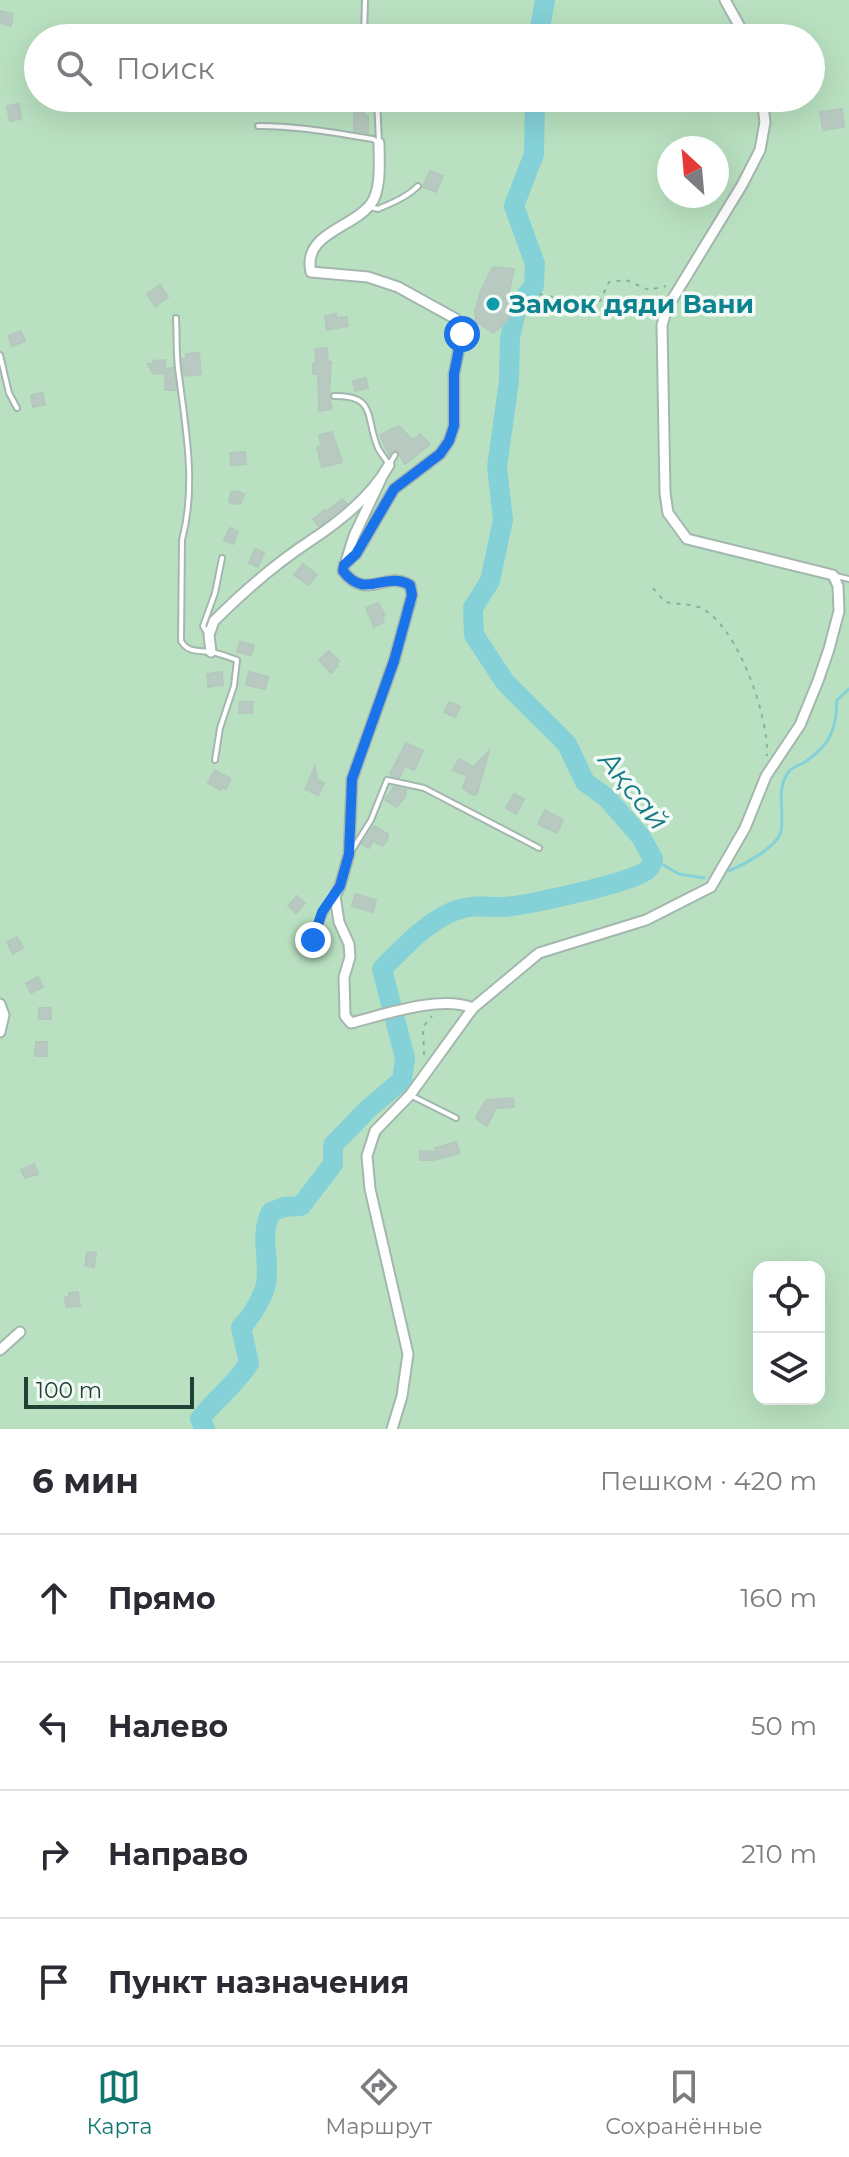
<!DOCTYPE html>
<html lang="ru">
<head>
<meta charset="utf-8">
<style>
	:root { --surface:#fff; --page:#f2f2f3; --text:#2b2b33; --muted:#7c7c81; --line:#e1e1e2; --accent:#0f766e }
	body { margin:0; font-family:Montserrat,sans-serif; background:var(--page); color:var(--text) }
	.controls { position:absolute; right:24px; bottom:24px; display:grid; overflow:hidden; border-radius:16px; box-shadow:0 8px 32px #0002 }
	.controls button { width:72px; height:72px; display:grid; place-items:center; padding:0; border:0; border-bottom:2px solid var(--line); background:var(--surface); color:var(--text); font:40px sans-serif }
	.compass { position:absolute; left:657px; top:136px; width:72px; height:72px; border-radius:50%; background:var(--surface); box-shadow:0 8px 32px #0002; rotate:334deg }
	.scale { position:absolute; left:24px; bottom:20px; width:170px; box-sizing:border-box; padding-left:8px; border:4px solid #204136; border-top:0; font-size:22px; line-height:28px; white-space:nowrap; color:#204136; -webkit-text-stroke:6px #f3faf6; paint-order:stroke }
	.stop { position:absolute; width:24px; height:24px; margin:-18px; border:6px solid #1a73e8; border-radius:50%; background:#fff }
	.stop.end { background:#1a73e8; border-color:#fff; box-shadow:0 2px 8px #0008 }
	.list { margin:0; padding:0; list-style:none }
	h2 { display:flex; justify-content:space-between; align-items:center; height:104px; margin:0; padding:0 32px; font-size:34px }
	h2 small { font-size:26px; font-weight:400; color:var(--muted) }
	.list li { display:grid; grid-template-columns:52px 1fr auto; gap:24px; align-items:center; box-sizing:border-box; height:128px; padding:0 32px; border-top:2px solid var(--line) }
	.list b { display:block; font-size:30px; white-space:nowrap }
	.list em { font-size:26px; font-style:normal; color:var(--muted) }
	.icon { flex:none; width:44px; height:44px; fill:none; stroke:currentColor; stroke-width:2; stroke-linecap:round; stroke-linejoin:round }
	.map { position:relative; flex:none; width:849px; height:1429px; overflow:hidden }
	.search { position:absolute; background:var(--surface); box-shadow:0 8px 32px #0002; left:24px; right:24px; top:24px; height:88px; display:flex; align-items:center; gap:20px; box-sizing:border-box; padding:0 28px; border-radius:44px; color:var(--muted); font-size:30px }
	.sheet { height:616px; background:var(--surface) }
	nav { display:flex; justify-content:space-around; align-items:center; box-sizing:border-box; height:112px; border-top:2px solid var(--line); background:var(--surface); font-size:22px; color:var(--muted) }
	nav a { display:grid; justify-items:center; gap:4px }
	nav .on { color:var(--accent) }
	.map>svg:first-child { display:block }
</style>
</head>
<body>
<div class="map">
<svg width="849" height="1429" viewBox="0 0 849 1429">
	<rect width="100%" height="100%" fill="#e2eee8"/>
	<path fill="#b9e1c1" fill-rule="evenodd" d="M0 0H849V1429H0ZM38 38H811V98H38ZM669 148H717V196H669ZM759 1267H819V1399H759Z"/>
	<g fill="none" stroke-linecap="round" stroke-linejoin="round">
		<path stroke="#85d1d8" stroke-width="3" d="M653 859 679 874 704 878
			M729 871C743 865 778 847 781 831 785 810 775 790 789 771 793 767 800 765 805 762 831 744 836 730 837 700L849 689"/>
		<path stroke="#85d1d8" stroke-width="20" d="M538 38 545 0
			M205 1429 200 1419C216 1398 235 1386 249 1363L241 1327C251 1317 260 1302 265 1288 272 1263 258 1237 271 1212L284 1207 301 1206 333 1164V1145L368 1109 402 1080 405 1058 382 969C404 947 425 923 454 911 472 904 485 907 503 907 523 906 636 882 647 870 650 868 652 863 653 859L641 837 607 798 585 782 567 744 505 682 474 635 473 608 490 581 503 520 497 467 509 381 510 338 517 306 534 286 535 264 514 206 534 154 535 98"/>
	</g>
	<path fill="#b7c9c1" stroke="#b4c8be" stroke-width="2" d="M0 11 13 14 11 26 0 23Z
		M19 104 21 119 10 121 7 106Z
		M842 109 844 127 823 130 820 112Z
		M354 111H364V116H368V133L354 131Z
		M430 171 443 176 436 192 423 187Z
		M493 267 514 269 508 297 509 318 494 333 476 322 475 311 480 293Z
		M160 285 168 297 155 306 147 294Z
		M336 314V318L347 317 348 326 327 330 325 316Z
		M21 331 25 341 12 346 8 336Z
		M327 348 328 362H331L329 397 332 409 319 411 318 374H313V364H316L315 349Z
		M199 353 201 374 184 376 182 359H186V354Z
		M165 360V369L173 368 176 390H165V373L153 374 148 364H154L153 361Z
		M366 378 368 388 355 391 353 381Z
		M43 393 45 405 33 407 31 395Z
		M399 426 413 441 420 434 430 444 405 464 397 450 389 455 380 435Z
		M332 432 342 462 322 467 317 447 321 446 319 435Z
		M245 452 246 464 231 465 230 453Z
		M236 491 244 494 241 503 236 504 229 502 231 492Z
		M342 499 347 504 319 526 313 519 325 510 326 512Z
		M230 528 238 532 233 544 224 540Z
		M255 549 264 553 258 567 249 563Z
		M303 564 317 575 308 585 294 575Z
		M378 603 385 615 382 616 384 622 374 627 366 608Z
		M240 642 254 645 251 655 237 652Z
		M329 651 339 661 336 664 338 666 331 673 319 660Z
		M222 672 223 685 208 687 207 674Z
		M249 672 268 677 265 689 246 685Z
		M240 702H253L252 713H239Z
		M449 702 460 707 455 717 444 712Z
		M406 743 423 751 414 770 405 766 399 778 395 777 390 774Z
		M489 751 477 794 473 795 463 788 467 776 453 770 459 759 473 767Z
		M315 767 317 780 324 783 318 795 305 789Z
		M215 770 231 779 226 789 223 787 221 790 208 783Z
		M394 787 406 790 405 797 396 807 385 800Z
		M514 794 524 799 516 814 506 808Z
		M545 810 563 820 557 833 538 824Z
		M374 826 388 834V838L383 846 373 841 369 848 362 844Z
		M355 894 376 900 373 912 352 906Z
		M297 896 305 903 296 913 288 906Z
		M17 937 23 948 13 954 7 942Z
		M38 977 43 987 31 993 26 983Z
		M39 1008H51V1019H39Z
		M36 1042H47V1056H35Z
		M513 1098 514 1107 496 1108 487 1126 476 1118 486 1100Z
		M456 1142 460 1153 434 1160H420V1151L436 1152 435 1148Z
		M34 1164 38 1174 25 1178 21 1170Z
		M87 1252 96 1253 94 1267 85 1266Z
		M78 1292 80 1306 66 1307 65 1297H69V1293Z"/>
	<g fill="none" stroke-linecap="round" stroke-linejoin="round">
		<g stroke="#a4b7af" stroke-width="8">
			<path id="lane" d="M364 38 365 0
				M258 126C298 126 334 133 373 139L379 143 377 98
				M370 207 378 209C392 203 407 197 418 186
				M176 318C177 335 176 351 178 368 185 425 197 484 182 540L181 641C188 653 198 650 211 652 219 653 228 657 237 660L234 686 220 728 215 760
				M0 355 9 393 17 408
				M334 396C377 395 365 418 378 448 381 454 386 459 389 465L395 455
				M836 576 849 579
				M207 633 203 626 215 593 222 558
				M351 852 371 820 387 780 424 788 539 848
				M309 948C319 930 321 913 334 897
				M412 1096 456 1118"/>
		</g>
		<g stroke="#a4b7af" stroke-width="13">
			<path id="street" d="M725 0 746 38
				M381 479 354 536 343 571C367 602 384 570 410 585L412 595 394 661 352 779 349 854 340 886 335 896 339 922 349 944 350 957 344 977 345 1016 351 1023C386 1014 440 995 473 1008
				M344 565 356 554 394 489 440 454 449 441 454 426V374L462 334 456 319 398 287 368 277 311 272C302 234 352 228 370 205 382 191 379 160 379 143
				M211 652 209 635 214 621C241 594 278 562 310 541 339 522 372 496 389 465
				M0 1004 4 1015 0 1032
				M0 1350 20 1332
				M392 1429 402 1396 408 1354 370 1189 367 1156 375 1131 410 1095 473 1008 539 953 646 920 711 887 745 828 766 776 800 725 818 681 829 649 839 611 838 586 833 575 687 539 668 513 665 493 662 325 667 308 742 185 760 150 765 122 762 98"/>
		</g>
		<path stroke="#7fb5a0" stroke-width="2" stroke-dasharray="4 6" stroke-linecap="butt" d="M539 294 557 298 600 301 609 282 626 280 649 290 666 286
			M653 588 665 602C676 604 692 604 701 608 738 626 769 717 767 756
			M424 1055 423 1027 432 1016"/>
		<use href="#lane" stroke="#fff" stroke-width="4"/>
		<use href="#street" stroke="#fff" stroke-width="9"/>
	</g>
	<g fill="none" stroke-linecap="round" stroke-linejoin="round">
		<path stroke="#1a73e8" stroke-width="10" d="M313 940 322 912 340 886 349 854 352 779 394 661 412 595 410 585C385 570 366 601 343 571L344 565 356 554 394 489 440 454 449 441 454 426V374L462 334"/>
	</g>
	<circle fill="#0f9aa8" stroke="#f3faf6" stroke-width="3" cx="493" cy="304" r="8"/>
	<g text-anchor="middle" stroke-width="7" stroke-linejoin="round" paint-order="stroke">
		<g font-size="26" font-weight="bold" fill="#0d838f" stroke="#f3faf6" text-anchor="start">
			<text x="509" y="313">Замок дяди Вани</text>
		</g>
		<g font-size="28" font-style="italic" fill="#147883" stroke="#f3faf6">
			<text transform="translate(634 790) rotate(51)" y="10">Ақсай</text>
		</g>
	</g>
</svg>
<div class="controls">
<button><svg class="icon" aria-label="locate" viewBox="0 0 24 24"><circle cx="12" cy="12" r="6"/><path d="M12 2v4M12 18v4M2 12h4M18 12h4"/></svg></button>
<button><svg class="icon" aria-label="layers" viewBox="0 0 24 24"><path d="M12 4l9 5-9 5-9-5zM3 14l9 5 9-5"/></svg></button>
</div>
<svg class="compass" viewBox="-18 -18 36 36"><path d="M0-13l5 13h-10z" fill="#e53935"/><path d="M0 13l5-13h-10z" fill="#7c7c81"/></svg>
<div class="scale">100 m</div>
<div class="stop" style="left:462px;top:334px"></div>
<div class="stop end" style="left:313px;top:940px"></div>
<div class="search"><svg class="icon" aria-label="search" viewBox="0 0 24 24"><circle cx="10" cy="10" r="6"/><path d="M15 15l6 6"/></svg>Поиск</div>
</div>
<section class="sheet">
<h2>6 мин<small>Пешком · 420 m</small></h2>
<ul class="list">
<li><svg class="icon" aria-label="ahead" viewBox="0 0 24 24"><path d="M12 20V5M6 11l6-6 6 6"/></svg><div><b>Прямо</b></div><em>160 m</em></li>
<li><svg class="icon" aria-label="left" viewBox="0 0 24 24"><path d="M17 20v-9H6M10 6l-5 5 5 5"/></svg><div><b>Налево</b></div><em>50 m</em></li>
<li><svg class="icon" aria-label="right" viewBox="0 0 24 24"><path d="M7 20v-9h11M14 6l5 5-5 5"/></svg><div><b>Направо</b></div><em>210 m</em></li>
<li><svg class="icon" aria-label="arrive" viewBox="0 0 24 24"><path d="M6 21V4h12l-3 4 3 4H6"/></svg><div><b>Пункт назначения</b></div></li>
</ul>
</section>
<nav>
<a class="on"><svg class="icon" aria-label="map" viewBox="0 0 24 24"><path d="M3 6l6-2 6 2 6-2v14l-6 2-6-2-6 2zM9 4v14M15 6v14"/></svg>Карта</a>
<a><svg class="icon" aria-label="directions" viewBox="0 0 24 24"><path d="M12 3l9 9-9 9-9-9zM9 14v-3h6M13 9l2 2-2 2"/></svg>Маршрут</a>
<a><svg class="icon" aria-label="saved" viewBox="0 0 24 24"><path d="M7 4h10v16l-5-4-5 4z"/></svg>Сохранённые</a>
</nav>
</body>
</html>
